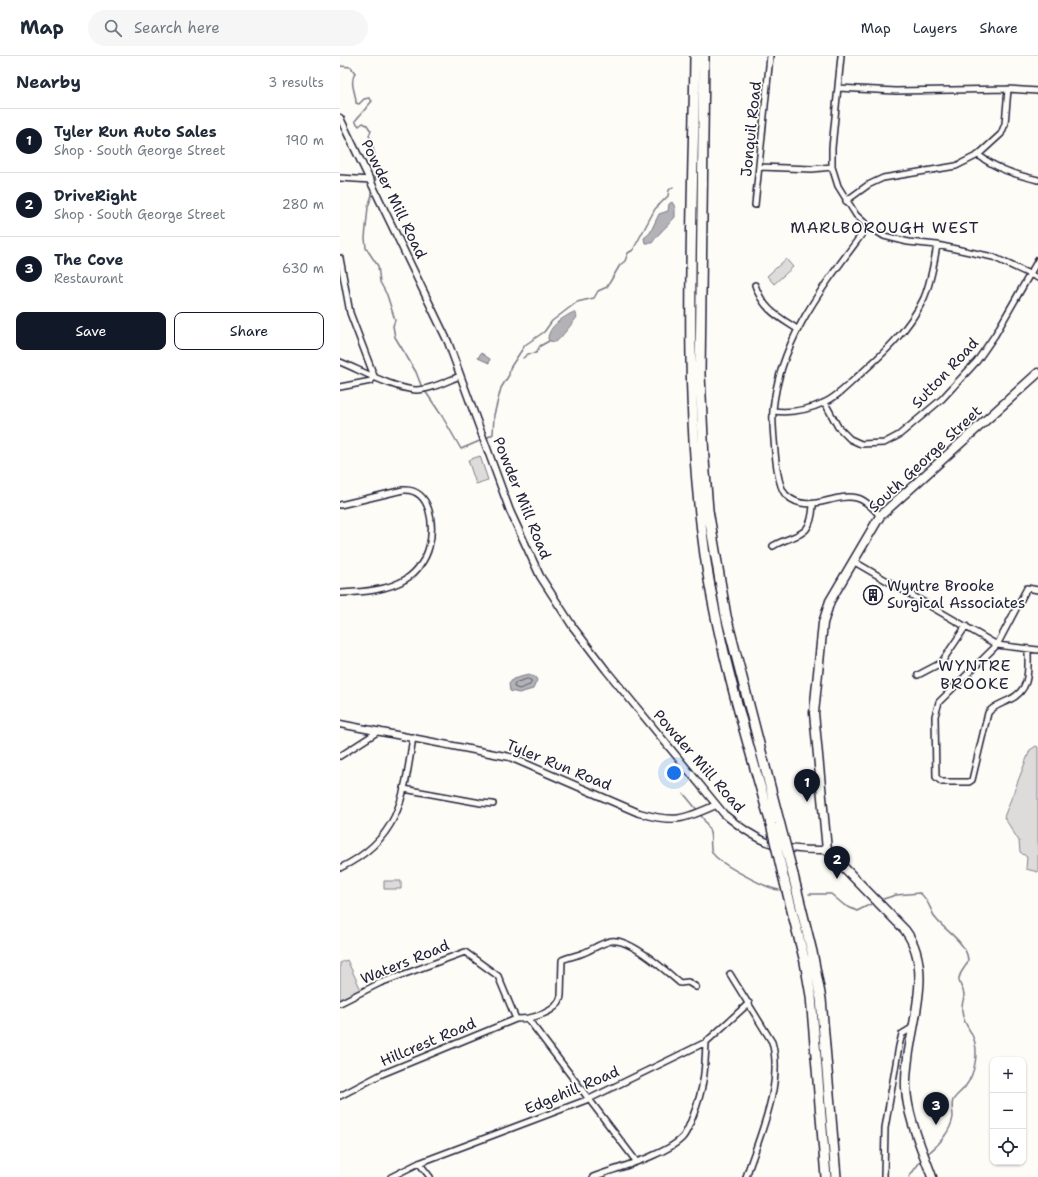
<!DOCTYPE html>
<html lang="en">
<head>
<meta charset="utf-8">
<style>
	:root { --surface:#fff; --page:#f6f6f7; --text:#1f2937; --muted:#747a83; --line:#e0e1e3; --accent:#111827 }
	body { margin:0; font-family:"Shantell Sans",sans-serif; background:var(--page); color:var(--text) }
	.controls { position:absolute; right:12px; bottom:12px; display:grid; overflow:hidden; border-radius:8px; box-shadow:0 1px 3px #0004 }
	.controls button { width:36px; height:36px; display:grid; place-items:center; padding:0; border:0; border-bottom:1px solid var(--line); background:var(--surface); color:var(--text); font:20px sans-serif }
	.you { position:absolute; left:334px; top:717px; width:14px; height:14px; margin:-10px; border:3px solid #fff; border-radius:50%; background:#1a73e8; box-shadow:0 0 0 6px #1a73e833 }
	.badge { display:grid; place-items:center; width:26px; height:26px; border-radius:50%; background:var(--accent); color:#fff; font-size:13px; font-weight:700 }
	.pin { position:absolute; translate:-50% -33px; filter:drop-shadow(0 1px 2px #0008) }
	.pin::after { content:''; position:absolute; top:21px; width:14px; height:12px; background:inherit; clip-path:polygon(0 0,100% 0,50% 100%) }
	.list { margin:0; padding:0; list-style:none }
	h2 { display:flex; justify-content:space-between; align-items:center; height:52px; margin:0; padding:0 16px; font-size:17px }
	h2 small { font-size:13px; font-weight:400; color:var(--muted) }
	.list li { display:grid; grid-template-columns:26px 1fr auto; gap:12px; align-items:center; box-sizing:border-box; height:64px; padding:0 16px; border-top:1px solid var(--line) }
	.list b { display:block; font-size:15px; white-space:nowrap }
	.list p { margin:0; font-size:13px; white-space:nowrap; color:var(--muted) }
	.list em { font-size:13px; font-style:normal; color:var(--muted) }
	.actions { display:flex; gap:8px; padding:12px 16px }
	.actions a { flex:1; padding:9px 0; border:1px solid var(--accent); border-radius:8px; text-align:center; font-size:14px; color:var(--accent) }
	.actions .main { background:var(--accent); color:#fff }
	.icon { flex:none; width:22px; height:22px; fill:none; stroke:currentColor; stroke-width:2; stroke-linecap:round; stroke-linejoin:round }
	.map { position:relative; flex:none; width:698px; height:1121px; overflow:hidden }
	header { display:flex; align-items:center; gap:24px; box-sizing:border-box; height:56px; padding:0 20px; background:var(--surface); border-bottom:1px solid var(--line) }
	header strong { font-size:19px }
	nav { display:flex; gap:22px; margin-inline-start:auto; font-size:14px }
	.search { width:280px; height:36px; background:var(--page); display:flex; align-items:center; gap:10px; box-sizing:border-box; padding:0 14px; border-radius:22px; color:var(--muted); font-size:15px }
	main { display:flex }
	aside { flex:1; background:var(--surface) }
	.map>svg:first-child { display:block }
</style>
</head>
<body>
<header>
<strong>Map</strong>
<div class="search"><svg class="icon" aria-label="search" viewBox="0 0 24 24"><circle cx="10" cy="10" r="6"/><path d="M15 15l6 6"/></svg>Search here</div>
<nav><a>Map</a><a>Layers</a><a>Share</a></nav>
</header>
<main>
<aside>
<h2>Nearby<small>3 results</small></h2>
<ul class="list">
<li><span class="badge">1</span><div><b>Tyler Run Auto Sales</b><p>Shop · South George Street</p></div><em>190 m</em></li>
<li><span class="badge">2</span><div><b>DriveRight</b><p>Shop · South George Street</p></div><em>280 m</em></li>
<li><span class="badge">3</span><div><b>The Cove</b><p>Restaurant</p></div><em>630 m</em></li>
</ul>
<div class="actions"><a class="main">Save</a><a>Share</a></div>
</aside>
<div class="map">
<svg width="698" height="1121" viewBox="0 0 698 1121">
	<rect width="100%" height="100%" fill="#fdfcf7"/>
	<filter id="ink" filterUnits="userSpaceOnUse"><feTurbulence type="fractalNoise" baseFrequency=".025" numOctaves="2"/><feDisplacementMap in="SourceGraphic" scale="8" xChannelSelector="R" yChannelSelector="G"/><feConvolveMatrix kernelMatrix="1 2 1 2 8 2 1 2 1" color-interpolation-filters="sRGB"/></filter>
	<g filter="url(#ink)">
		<path fill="#dddcdb" stroke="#807f8b" d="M446 203 453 211 434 228 427 220Z
			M140 400 148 424 136 428 128 404Z
			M696 690 698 691V816L686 813 687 801 680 796 679 785 664 761 690 694Z
			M44 825H61V833H44Z
			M7 904 23 938 0 947V907Z"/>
		<path fill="#b2b2b7" stroke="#787885" d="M332 146 335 151V161C328 170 318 177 312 187H305L304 182 310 177 319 158 328 155 329 148Z
			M234 256 237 261C235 264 220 283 216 286L210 285 208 283C208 271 223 261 234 256Z
			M141 297 150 303 149 307 138 302Z
			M188 619 195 621 197 624 193 633 179 637 170 635 169 628 173 623Z"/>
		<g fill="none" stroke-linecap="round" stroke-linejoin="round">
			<path stroke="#5c5c6d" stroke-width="1" d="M188 623 192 625 190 629 179 633 174 631 175 627Z"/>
			<path stroke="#787885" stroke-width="1.5" d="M0 10 11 11 15 17C9 28 16 36 16 47L19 48 24 43 29 42 32 45 15 65 19 70 23 67 27 69 31 75 29 79C35 95 38 112 35 128
				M33 136 28 151 25 182 26 192 38 210 40 226 47 239 55 264 53 270 55 281 76 316 81 329 102 360 121 393 142 384
				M183 302 188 298 196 297 200 290 209 285
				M145 383 153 378 154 359 161 332 169 319 170 312 185 289 204 276 212 265 237 246 254 242 258 235 267 231 280 209 285 205 288 197 293 194 315 153 328 140 329 134 333 131
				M344 738 358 755
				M360 758C364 764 369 770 370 777 372 784 369 789 372 796 377 807 426 832 439 834
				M469 838H491L504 849 517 855 535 846
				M540 844 556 839 580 837C589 844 590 854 596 863 605 874 618 881 625 894 633 910 622 909 619 922 618 928 624 933 624 939 624 944 621 949 622 954 622 965 628 970 632 979 640 994 635 1018 625 1031 621 1036 616 1039 613 1044 611 1050 613 1055 613 1061 611 1075 598 1090 587 1098
				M569 1121 582 1103"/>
			<g stroke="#22223b" stroke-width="8">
				<path id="minor" d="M501 0 492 92V111L498 130 516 159 528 170 544 180 568 186 597 189 653 201 698 222
					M498 32 556 35 668 33 698 35
					M638 99C659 114 674 118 698 124
					M420 111 472 113 492 111
					M0 122 31 124
					M506 145 528 129 543 122 616 110 638 99 661 78 665 68 668 33
					M415 149 430 0
					M528 170C487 226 440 281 433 354 432 367 434 382 435 396 436 407 439 432 446 439 469 460 493 436 517 442 526 444 534 453 540 460
					M0 202 10 257 34 320 31 325 0 331
					M415 229C423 253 437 260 457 273
					M0 306C20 314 55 333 76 334 90 334 107 325 120 320
					M485 347 498 371 510 383 521 388 544 387 559 379 602 343 637 305 655 279 698 204
					M433 355C451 357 466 355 483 347 496 342 507 330 517 321 543 298 569 274 584 242 591 225 594 207 597 189
					M0 449 63 434C91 432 95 470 89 491 86 503 77 516 66 523 47 535 21 536 0 537
					M433 490C457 476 471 484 473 449
					M513 505 657 589 698 594
					M688 593C688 615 691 634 669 644 661 648 653 650 648 657L632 724 629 726H602L596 721 595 660 599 646 657 589 687 532 698 534
					M578 619 601 607 626 570
					M0 700 39 675
					M64 733 141 747 153 748
					M0 812C60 783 64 741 73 681
					M390 918 432 986C444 1028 419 1081 406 1121
					M0 947 40 927 125 896 158 920 176 963
					M188 963 296 1105
					M0 1040 42 1018 176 963C191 963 218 957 221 940L222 904C228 901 236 900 243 897 251 894 261 887 271 885 290 882 326 915 340 927L348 926 356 931
					M79 1107 90 1121
					M51 1121 79 1107 249 1043 366 986 409 947
					M253 1121C277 1112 326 1099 342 1082 347 1077 350 1067 353 1060 364 1032 365 1015 366 986
					M544 1121 545 1072 559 990 562 978 572 972"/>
			</g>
			<g stroke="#22223b" stroke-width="9">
				<path id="tertiary" d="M0 62 108 286 170 455 200 520 233 571 266 614 384 758C420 788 440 795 487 794
					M0 668 170 701 299 757C334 767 343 764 376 749"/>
			</g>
			<g stroke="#22223b" stroke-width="11">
				<path id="primary" d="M592 1121C582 1093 567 1061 566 1031 564 980 598 918 565 874L487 794 474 657 483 567 490 545 540 460 698 317"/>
			</g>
			<g stroke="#22223b" stroke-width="12">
				<path id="motorway" d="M355 0C353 166 342 334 365 499 378 590 406 680 431 768
					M364 0 360 318 364 404 368 454 386 560 440 769
					M443 819 465 906 471 940 486 1121
					M453 819 472 896 481 943 496 1121"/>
			</g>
			<use href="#minor" stroke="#fdfcf7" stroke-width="5"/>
			<use href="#tertiary" stroke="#fdfcf7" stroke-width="6"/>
			<use href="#primary" stroke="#fdfcf7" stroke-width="8"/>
			<use href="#motorway" stroke="#fdfcf7" stroke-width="9"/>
			<g stroke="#22223b" stroke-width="12" stroke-linecap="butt">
				<path id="motorway-bridge" d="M431 768 443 819
					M440 769 453 819"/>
			</g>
			<use href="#motorway-bridge" stroke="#fdfcf7" stroke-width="9"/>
		</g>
	</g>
	<defs>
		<g id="building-ring" transform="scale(1)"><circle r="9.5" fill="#fdfcf7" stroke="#22223b" stroke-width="1.5"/><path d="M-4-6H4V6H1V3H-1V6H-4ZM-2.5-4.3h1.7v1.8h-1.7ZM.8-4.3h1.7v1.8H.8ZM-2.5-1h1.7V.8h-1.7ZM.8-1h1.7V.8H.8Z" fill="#22223b"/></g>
	</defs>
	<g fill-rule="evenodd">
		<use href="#building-ring" x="533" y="539"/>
	</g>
	<g text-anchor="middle" stroke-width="3.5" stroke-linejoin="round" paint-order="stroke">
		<g font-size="15" fill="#22223b" stroke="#fdfcf7">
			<text transform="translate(411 73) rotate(-84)" y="5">Jonquil Road</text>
			<text transform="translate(54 143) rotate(64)" y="5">Powder Mill Road</text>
			<text transform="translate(605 317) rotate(-47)" y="5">Sutton Road</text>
			<text transform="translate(585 403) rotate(-43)" y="5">South George Street</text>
			<text transform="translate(182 442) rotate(68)" y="5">Powder Mill Road</text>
			<text transform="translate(359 705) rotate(49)" y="5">Powder Mill Road</text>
			<text transform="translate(219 709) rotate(22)" y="5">Tyler Run Road</text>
			<text transform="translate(65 906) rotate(-22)" y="5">Waters Road</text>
			<text transform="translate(88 986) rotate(-23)" y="5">Hillcrest Road</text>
			<text transform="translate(232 1034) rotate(-23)" y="5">Edgehill Road</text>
		</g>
		<g font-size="15" fill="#22223b" stroke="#fdfcf7" text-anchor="start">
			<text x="547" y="535">Wyntre Brooke<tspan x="547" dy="17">Surgical Associates</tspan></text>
		</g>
		<g font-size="16" letter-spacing="1" fill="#22223b" stroke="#fdfcf7">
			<text x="545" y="177">MARLBOROUGH WEST</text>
			<text x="635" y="615">WYNTRE<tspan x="635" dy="18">BROOKE</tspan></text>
		</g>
	</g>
</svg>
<div class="controls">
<button>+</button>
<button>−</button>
<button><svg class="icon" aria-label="locate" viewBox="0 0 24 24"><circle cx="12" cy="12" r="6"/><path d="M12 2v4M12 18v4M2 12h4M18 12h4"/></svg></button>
</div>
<div class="you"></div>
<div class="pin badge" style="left:467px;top:746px">1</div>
<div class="pin badge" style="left:497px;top:823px">2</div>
<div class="pin badge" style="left:596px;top:1069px">3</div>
</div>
</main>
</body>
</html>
